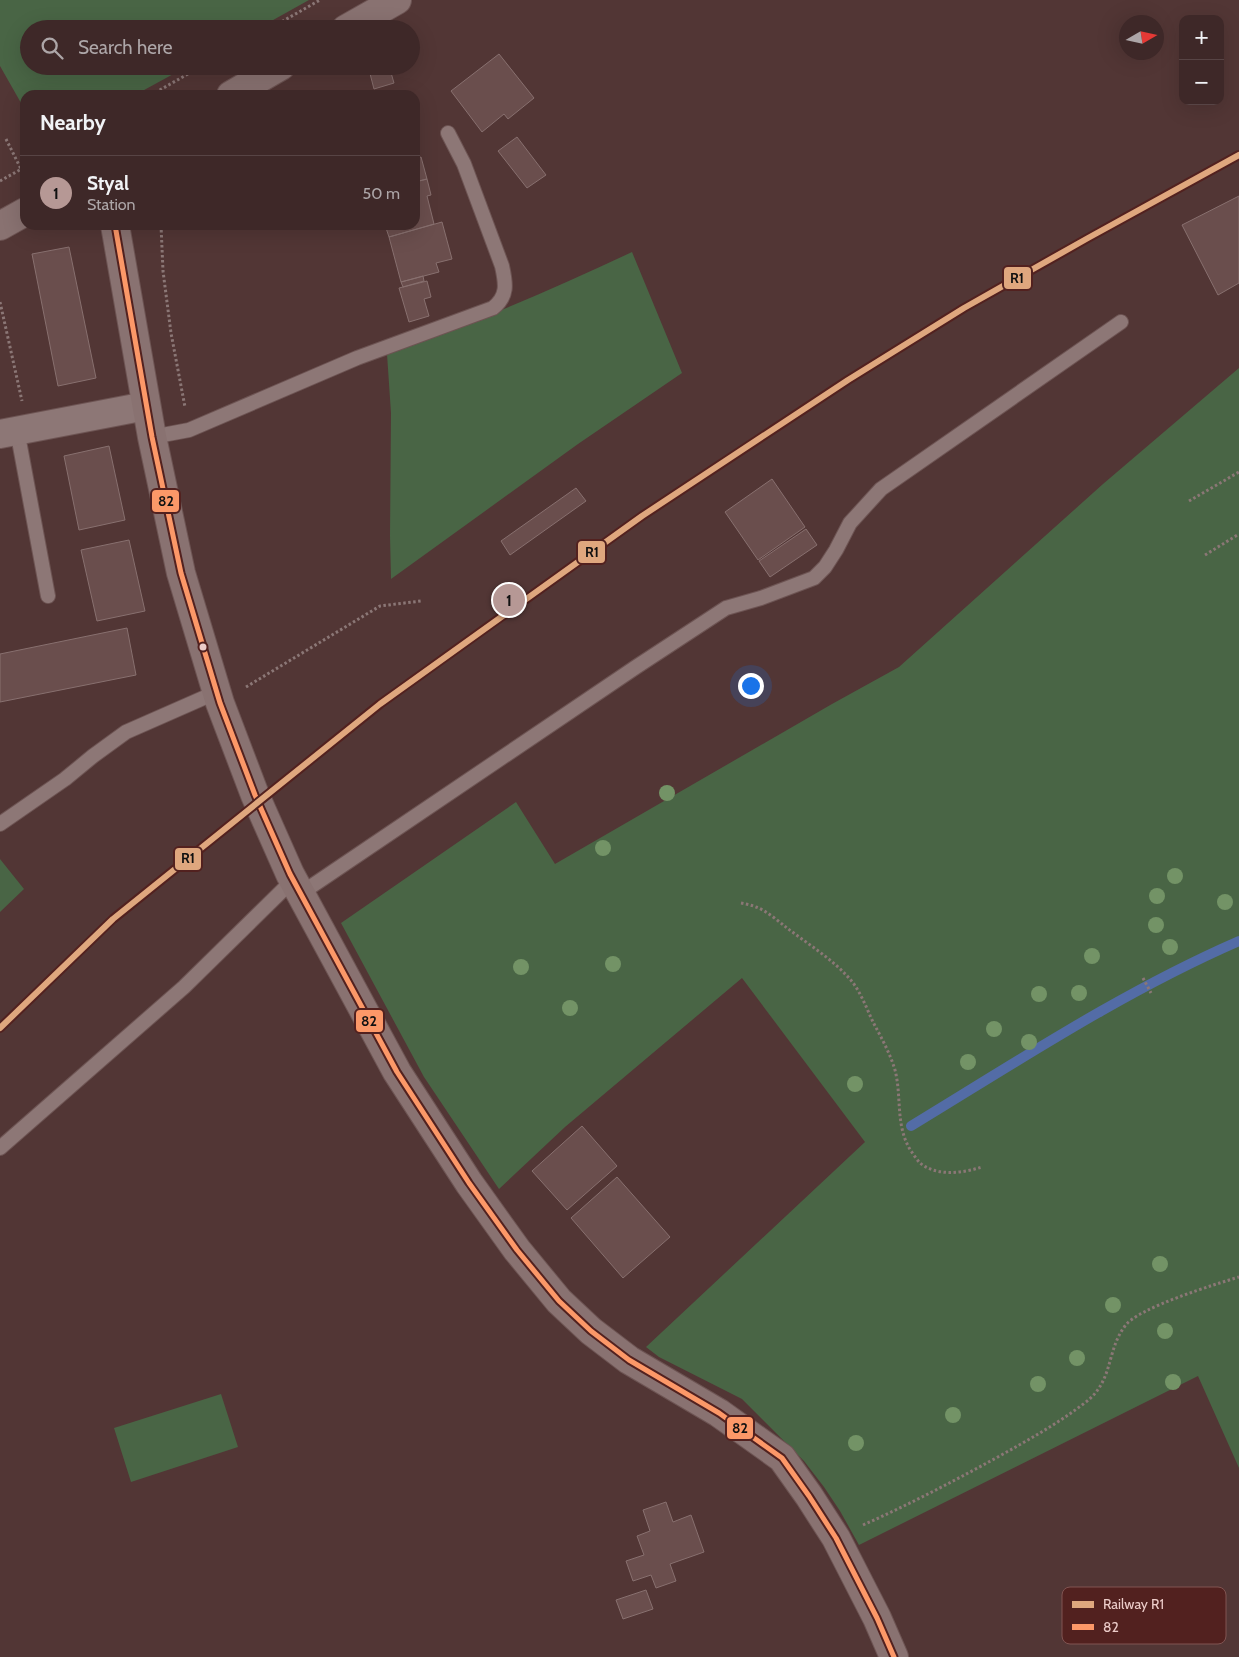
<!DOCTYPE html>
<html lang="en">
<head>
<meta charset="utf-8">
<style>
	:root { --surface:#3e2828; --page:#453030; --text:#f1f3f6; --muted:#ada6a8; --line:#574445; --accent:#b69895 }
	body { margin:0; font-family:Cabin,sans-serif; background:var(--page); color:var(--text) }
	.controls { position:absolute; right:15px; top:15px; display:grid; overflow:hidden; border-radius:10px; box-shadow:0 5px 20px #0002 }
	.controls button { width:45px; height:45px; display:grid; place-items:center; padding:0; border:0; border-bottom:1px solid var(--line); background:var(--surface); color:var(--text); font:25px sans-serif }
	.compass { position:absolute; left:1119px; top:15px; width:45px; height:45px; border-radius:50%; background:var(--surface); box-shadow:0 5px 20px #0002; rotate:81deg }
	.you { position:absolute; left:750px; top:685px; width:18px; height:18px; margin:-12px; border:4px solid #fff; border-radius:50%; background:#1a73e8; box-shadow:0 0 0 8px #1a73e833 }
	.badge { display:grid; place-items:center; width:32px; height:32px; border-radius:50%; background:var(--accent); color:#111; font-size:16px; font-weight:700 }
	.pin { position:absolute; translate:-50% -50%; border:2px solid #fff; box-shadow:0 1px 5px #0006 }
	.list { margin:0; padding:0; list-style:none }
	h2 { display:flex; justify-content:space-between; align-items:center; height:65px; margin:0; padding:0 20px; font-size:21px }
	h2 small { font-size:16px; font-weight:400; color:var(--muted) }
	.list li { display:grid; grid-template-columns:32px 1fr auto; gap:15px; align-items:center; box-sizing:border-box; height:75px; padding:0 20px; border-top:1px solid var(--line) }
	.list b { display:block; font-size:19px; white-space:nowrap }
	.list p { margin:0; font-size:16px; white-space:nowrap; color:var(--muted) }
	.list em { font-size:16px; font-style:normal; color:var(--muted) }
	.icon { flex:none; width:28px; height:28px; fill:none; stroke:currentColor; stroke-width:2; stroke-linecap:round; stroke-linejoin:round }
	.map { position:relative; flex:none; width:1239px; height:1657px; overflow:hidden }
	.search { position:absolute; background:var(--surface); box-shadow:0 5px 20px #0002; left:20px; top:20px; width:400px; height:55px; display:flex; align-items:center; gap:12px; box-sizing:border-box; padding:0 18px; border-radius:28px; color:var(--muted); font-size:19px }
	.panel { position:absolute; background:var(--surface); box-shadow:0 5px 20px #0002; left:20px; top:90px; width:400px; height:140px; border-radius:15px }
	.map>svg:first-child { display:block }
</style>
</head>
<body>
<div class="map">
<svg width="1239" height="1657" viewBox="0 0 1239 1657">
	<rect width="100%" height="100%" fill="#523635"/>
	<path fill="#496545" d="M0 0H309L257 29H29V66H188L135 95H25V110L0 66Z
		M632 252 682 373 578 444 391 579 390 536 391 413 387 354C471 324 552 290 632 252Z
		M1239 368V1468L1198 1376 859 1545 840 1511 824 1487 804 1461 742 1399 659 1357 646 1347 865 1142 742 978 565 1127 499 1189 424 1077 341 923 516 802 555 864 832 704 899 667 1103 484Z
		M0 859 24 889 0 912Z
		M221 1394 238 1447 131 1482 114 1428Z"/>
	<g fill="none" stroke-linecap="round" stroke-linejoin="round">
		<path stroke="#536ca6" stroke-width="10" d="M911 1126C1018 1061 1124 991 1239 941"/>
	</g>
	<path fill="#6a4e4d" stroke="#88706f" d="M499 54 534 98 508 119 504 114 482 132 451 91Z
		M368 66H389L394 83 374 89Z
		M517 137 546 175 527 188 498 151Z
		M421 157 427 179 415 182V159Z
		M427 179 431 195 427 196 434 224 389 237 385 225H415V182Z
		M1239 196V283L1218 295 1182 225Z
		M442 222 452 259 436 263 439 272 401 282 389 237Z
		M69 247 96 378 58 386 32 254Z
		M423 276 424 281 403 287 401 282Z
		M427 281 431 297 424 299 429 316 409 322 399 288Z
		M109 446 125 520 79 530 64 456Z
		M772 479 805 527 758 560 725 512Z
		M576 488 586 501 510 555 501 541Z
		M806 529 817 545 770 577 759 561Z
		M129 540 145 611 97 621 81 550Z
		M127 628 136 675 0 702V654Z
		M582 1126 617 1166 567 1210 532 1171Z
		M617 1177 670 1237 623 1278 571 1218Z
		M666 1502 673 1522 691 1515 704 1552 670 1564 676 1581 656 1588 651 1575 633 1581 626 1561 644 1555 637 1536 650 1531 643 1510Z
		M646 1590 653 1609 623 1619 616 1600Z"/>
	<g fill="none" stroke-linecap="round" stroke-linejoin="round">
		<g stroke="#6d5453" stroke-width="16">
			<path id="lane" d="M17 430 48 596
				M152 437 189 430 357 358 493 308C508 296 506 284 502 266L464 164 448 133
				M0 824 65 779 93 756 126 732 217 692
				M300 894 636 667 726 608 761 598 814 578 825 567 836 550 850 523 881 489 1121 322
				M0 1148 184 987 293 880"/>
		</g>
		<g stroke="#6d5453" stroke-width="30">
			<path id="street" d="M0 434 146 406"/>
		</g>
		<g stroke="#6d5453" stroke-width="30">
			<path id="secondary" d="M346 29 397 0
				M231 95 281 66
				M115 225 152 437 181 573 220 703 255 795 290 874 397 1072 469 1183 517 1250 559 1301 591 1331 629 1360 719 1413 782 1458 809 1496 836 1538 877 1618 894 1657
				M0 226 25 212"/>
		</g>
		<path stroke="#8b7776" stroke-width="3" stroke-dasharray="2.5 2.5" stroke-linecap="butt" d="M269 29 320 0
			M151 95 202 66
			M6 139 21 169
			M0 181 25 167
			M161 225 163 271 171 333 185 407
			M0 302 22 401
			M1189 501 1239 472
			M1205 555 1239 534
			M246 687 380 606 421 601
			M741 903C746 904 751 905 756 907 767 911 778 921 787 928 808 944 832 959 849 978 860 990 866 1007 873 1022 881 1037 890 1053 895 1070 902 1097 895 1126 911 1151 914 1155 917 1160 920 1163 937 1177 963 1173 982 1167
			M1143 978 1151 993
			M863 1525C908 1505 952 1482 996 1458 1028 1440 1056 1425 1086 1402 1114 1380 1106 1351 1125 1326 1137 1308 1216 1284 1239 1277"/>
		<use href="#lane" stroke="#8d7776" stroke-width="14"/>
		<use href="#street" stroke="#8d7776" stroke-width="28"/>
		<use href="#secondary" stroke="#897271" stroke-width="28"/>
		<g stroke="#52211f" stroke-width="9">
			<path id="bus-1" d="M115 225 152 437 181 573 220 703 255 795 290 874 397 1072 469 1183 517 1250 559 1301 591 1331 629 1360 719 1413 782 1458 809 1496 836 1538 877 1618 894 1657"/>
		</g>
		<use href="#bus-1" stroke="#fc9868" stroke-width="5"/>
		<g stroke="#52211f" stroke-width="10">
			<path id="rail-1" d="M0 1028 113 919 380 704 642 516 848 380 964 308 1088 238 1239 155"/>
		</g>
		<use href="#rail-1" stroke="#dfa77e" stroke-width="6"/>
	</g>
	<g fill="#739366">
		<circle cx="667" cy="793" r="8"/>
		<circle cx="603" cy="848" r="8"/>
		<circle cx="1175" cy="876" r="8"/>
		<circle cx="1157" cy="896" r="8"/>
		<circle cx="1225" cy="902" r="8"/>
		<circle cx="1156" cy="925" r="8"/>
		<circle cx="1170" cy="947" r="8"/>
		<circle cx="1092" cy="956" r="8"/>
		<circle cx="613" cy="964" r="8"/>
		<circle cx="521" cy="967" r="8"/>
		<circle cx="1079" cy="993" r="8"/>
		<circle cx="1039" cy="994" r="8"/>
		<circle cx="570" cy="1008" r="8"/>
		<circle cx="994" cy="1029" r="8"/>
		<circle cx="1029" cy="1042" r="8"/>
		<circle cx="968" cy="1062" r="8"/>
		<circle cx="855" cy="1084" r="8"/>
		<circle cx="1160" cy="1264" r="8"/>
		<circle cx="1113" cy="1305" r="8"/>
		<circle cx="1165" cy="1331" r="8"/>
		<circle cx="1077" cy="1358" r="8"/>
		<circle cx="1173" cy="1382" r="8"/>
		<circle cx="1038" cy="1384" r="8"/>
		<circle cx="953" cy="1415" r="8"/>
		<circle cx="856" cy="1443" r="8"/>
	</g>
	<circle fill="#ecccc9" stroke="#52211f" stroke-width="2" cx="203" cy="647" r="4.5"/>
	<rect x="1062" y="1587" width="164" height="57" rx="8" fill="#52211f" stroke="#805452" stroke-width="1"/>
	<rect x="1072" y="1601" width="22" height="7" fill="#dfa77e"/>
	<rect x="1072" y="1624" width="22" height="6" fill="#fc9868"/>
	<g font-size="14" fill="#ecccc9">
		<text x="1103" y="1609">Railway R1</text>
		<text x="1103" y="1632">82</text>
	</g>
	<g stroke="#52211f" stroke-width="2">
		<rect x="1003" y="266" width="29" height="24" rx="5" fill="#dfa77e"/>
		<rect x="151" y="489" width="29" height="24" rx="5" fill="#fc9868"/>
		<rect x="577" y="540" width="29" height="24" rx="5" fill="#dfa77e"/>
		<rect x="174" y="847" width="28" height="24" rx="5" fill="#dfa77e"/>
		<rect x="355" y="1009" width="29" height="24" rx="5" fill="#fc9868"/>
		<rect x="726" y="1416" width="28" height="24" rx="5" fill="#fc9868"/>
	</g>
	<g font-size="14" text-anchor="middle" font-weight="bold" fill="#111">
		<text x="1017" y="283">R1</text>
		<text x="166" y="506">82</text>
		<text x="592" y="557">R1</text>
		<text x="188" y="863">R1</text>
		<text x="369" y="1026">82</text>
		<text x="740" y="1433">82</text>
	</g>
</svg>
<div class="controls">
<button>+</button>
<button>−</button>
</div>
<svg class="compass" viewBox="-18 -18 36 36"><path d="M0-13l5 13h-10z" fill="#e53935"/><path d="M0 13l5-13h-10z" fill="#ada6a8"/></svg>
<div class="you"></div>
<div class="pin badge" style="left:509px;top:600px">1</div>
<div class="search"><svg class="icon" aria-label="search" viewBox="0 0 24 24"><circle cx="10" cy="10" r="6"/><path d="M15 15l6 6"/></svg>Search here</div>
<section class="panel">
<h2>Nearby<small></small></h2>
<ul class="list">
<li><span class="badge">1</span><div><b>Styal</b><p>Station</p></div><em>50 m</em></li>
</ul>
</section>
</div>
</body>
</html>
